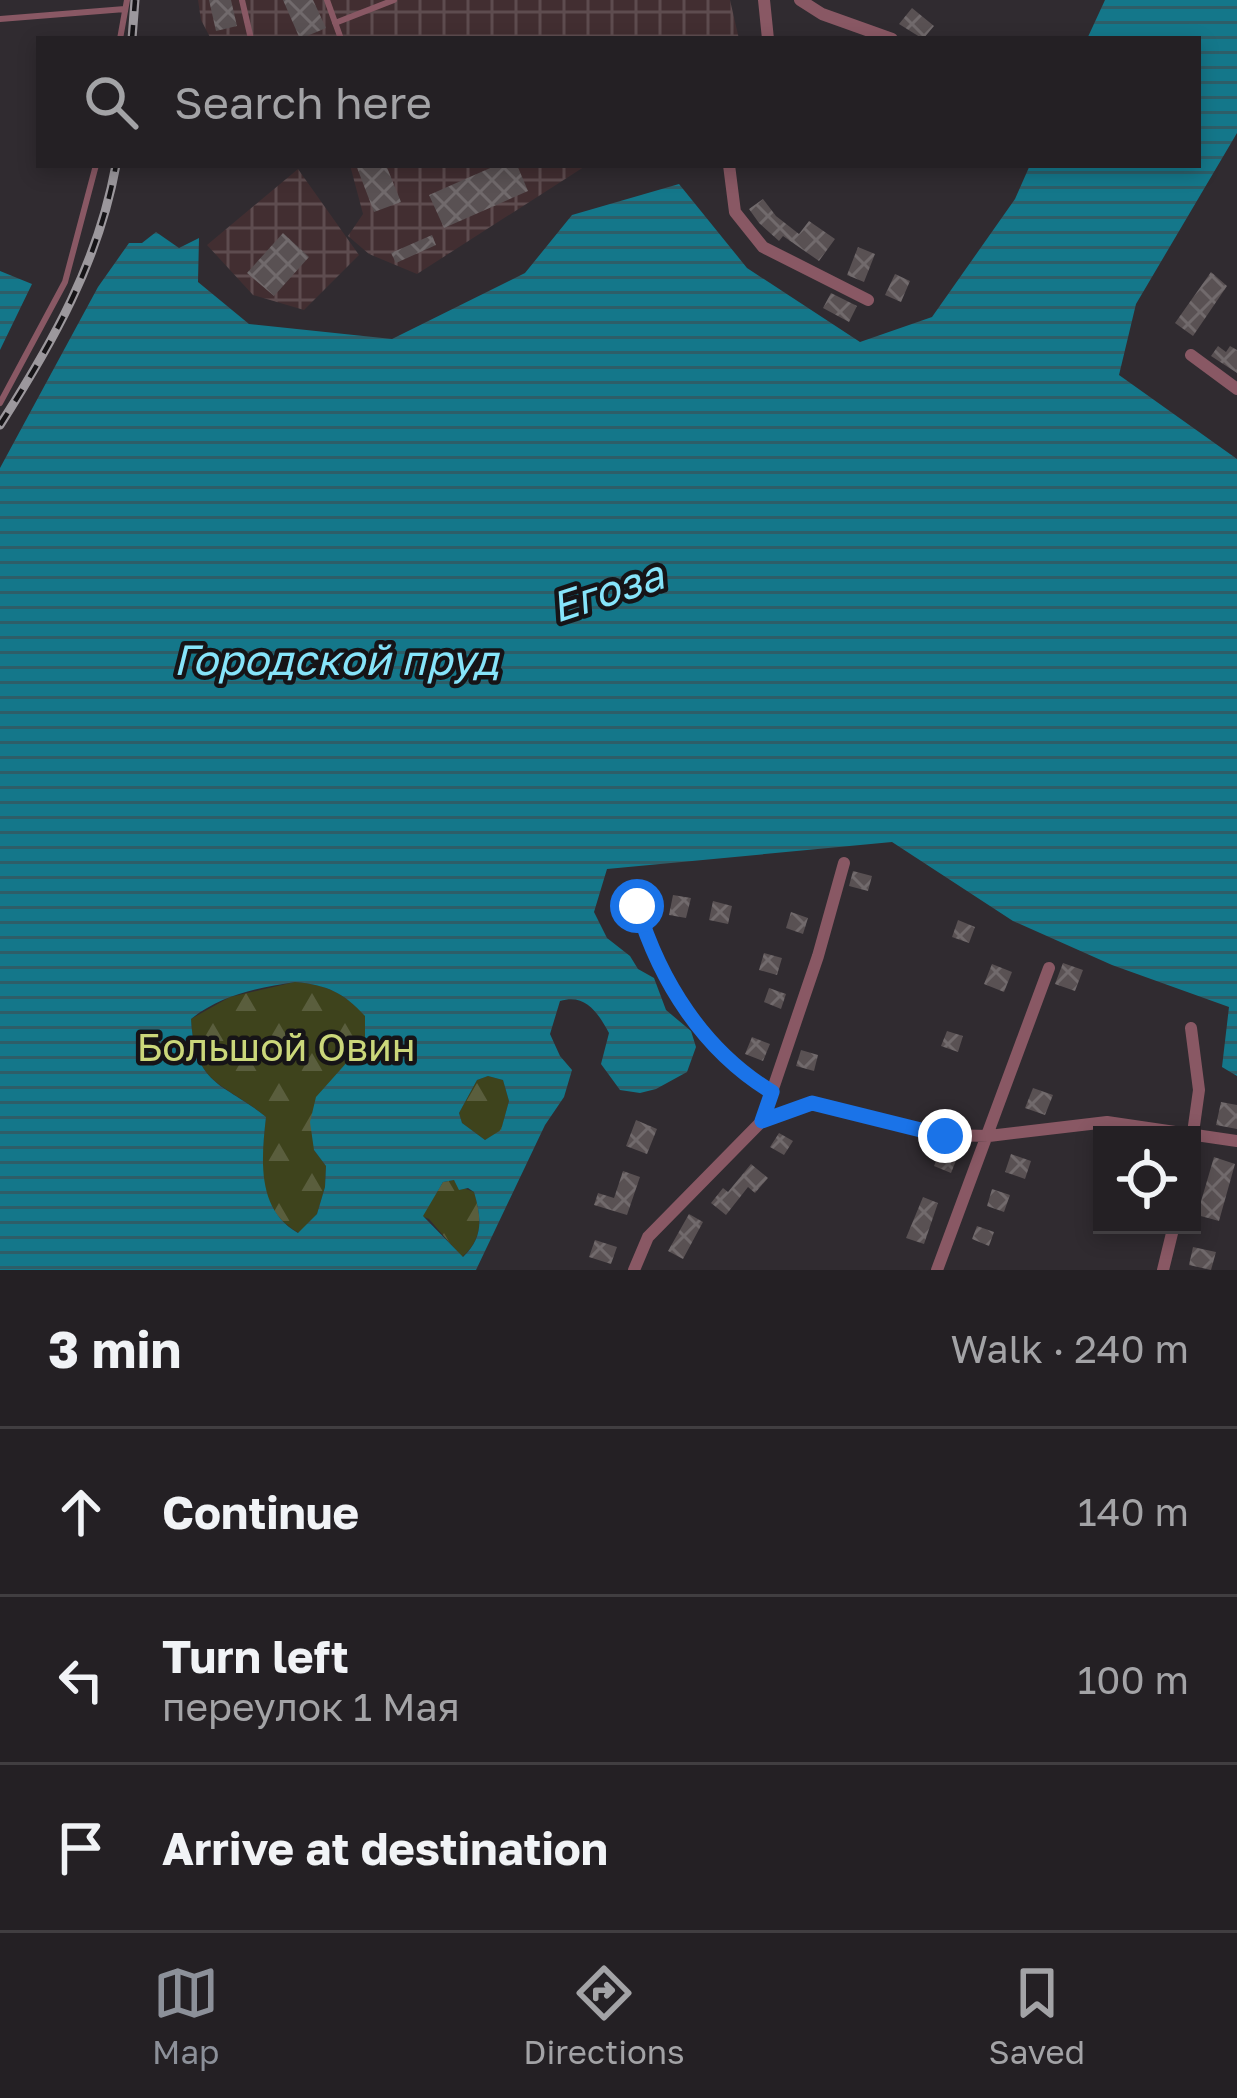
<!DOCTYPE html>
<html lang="en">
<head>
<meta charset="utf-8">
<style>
	:root { --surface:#242024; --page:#2c282c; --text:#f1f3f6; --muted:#a3a3a6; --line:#413e41; --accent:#8c9099 }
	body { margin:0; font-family:"Golos Text",sans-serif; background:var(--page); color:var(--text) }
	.controls { position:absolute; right:36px; bottom:36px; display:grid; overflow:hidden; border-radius:0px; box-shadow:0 6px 18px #0003 }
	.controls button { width:108px; height:108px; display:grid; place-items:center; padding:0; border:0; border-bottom:3px solid var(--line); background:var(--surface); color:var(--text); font:60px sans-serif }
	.stop { position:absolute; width:36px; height:36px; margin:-27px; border:9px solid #1a73e8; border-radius:50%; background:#fff }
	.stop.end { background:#1a73e8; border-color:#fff; box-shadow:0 3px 12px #0008 }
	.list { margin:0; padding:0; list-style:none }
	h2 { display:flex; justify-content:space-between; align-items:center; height:156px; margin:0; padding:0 48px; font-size:51px }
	h2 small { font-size:39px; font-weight:400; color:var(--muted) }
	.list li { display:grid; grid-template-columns:78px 1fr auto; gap:36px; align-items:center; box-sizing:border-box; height:168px; padding:0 48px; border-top:3px solid var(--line) }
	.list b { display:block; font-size:45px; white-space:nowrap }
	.list p { margin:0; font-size:39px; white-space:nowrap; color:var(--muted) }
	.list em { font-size:39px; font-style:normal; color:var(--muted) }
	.icon { flex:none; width:66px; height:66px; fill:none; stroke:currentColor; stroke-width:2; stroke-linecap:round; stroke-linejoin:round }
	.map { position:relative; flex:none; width:1237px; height:1270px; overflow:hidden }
	.search { position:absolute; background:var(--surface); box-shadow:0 6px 18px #0003; left:36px; right:36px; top:36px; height:132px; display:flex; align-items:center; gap:30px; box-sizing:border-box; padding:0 42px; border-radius:0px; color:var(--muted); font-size:45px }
	.sheet { height:660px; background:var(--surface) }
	nav { display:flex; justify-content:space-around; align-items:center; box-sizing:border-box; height:168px; border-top:3px solid var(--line); background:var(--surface); font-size:33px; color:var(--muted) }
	nav a { display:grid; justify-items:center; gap:6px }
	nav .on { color:var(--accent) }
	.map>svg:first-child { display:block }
</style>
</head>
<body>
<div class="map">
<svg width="1237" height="1270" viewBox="0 0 1237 1270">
	<defs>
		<pattern id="industrial-grid" width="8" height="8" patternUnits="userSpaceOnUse" patternTransform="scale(3)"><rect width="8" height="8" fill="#422e31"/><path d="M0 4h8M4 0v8" fill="none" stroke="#5e4c4f"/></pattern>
		<pattern id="forest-firs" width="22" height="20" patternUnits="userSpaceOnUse" patternTransform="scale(3)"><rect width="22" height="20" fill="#3e431c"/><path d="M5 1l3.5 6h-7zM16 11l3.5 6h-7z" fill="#5a5e3d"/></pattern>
		<pattern id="water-rules" width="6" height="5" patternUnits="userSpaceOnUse" patternTransform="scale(3)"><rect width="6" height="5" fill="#14778a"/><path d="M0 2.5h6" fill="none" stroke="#2e5e68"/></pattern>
		<pattern id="building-cross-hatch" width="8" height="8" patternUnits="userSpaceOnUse" patternTransform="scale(3)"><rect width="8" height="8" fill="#595153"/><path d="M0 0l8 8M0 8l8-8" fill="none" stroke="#716a6c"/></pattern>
	</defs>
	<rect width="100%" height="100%" fill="#302b30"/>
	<path fill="url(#industrial-grid)" d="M198 0H730L739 39H211L201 20Z
		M350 165H587L417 274 369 254 348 236 363 214Z
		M298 169 359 255 304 310 253 295 207 245Z"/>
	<path fill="url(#forest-firs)" d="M295 982C327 985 342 992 365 1015V1042L316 1098 314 1150 326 1166 325 1187 317 1214 299 1233C255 1209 261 1162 266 1117 223 1081 195 1087 191 1019L230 997Z
		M488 1076 503 1080 509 1101 501 1131 485 1140 462 1123 459 1113 477 1080Z
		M454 1180 458 1186 474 1192C482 1218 483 1239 462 1257L429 1219 422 1216 443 1182Z"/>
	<path fill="url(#water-rules)" fill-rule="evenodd" d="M1105 0H1237V133L1136 304 1119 375 1237 459V1076L1222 1067 1229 1007 1112 965 1013 921 892 842 607 869 594 912 607 938 630 956 638 969 654 978 666 1010 691 1031 696 1047 687 1072 656 1089 640 1093 620 1090 601 1064 609 1033C598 1013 586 993 560 1001L550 1034 560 1056 572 1070 564 1097 545 1125 476 1270H0V468L98 287 129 243H142L156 232 179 248 199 238 198 282 249 324 392 339 525 273 572 215 679 184 747 268 860 342 932 317 1015 199 1030 165H1198V39H1087ZM295 982C327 985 343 992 365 1016V1042L316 1097 310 1122 314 1150 326 1166 325 1187 317 1214 298 1233C257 1210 261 1161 266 1117 223 1082 195 1087 191 1019 221 995 257 988 295 982ZM488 1076 503 1080 509 1101 501 1130 485 1140 462 1123 459 1113 477 1080ZM454 1180 459 1190 468 1188 474 1192C482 1219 483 1238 463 1257L423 1216 443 1182Z
		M0 271 32 284 0 350Z"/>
	<path fill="url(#building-cross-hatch)" d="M209 0H231L237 26 216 31Z
		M283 0H313L326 28 300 39Z
		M912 8 934 26 923 39 899 24Z
		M356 165H386L401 202 374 212Z
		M497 165H517L528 191 444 228 429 195Z
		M763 199 776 216 799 234 809 221 835 239 819 261 783 236 779 241 759 223 749 209Z
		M283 233 309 257 274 296 247 273Z
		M432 235 436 245 396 263 391 253Z
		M858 247 875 254 864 282 847 275Z
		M1211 272 1227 286 1193 336 1175 323Z
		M895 274 910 281 901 302 885 295Z
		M831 293 857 306 849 322 823 308Z
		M1218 346 1226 352 1230 346 1237 350V373L1211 356Z
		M853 871 872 876 868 891 849 886Z
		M673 895 691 898 686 918 669 915Z
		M713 901 732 906 728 924 709 920Z
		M791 912 808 918 803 934 786 928Z
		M958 920 975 927 969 943 952 937Z
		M764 953 782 958 777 975 759 970Z
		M1063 963 1083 970 1075 991 1055 984Z
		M992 964 1012 972 1004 992 984 984Z
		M769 988 786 994 781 1009 764 1002Z
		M947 1031 963 1036 958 1052 941 1046Z
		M752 1037 770 1044 763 1061 745 1054Z
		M801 1050 818 1055 814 1071 796 1066Z
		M1033 1088 1053 1095 1045 1115 1025 1108Z
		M1221 1102 1237 1105V1129L1216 1125Z
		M636 1120 657 1129 647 1154 626 1146Z
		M779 1133 793 1141 784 1155 770 1147Z
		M940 1151 957 1158 951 1173 934 1166Z
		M1011 1154 1031 1161 1025 1179 1005 1172Z
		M1214 1157 1235 1164 1219 1221 1197 1215Z
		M751 1164 768 1178 755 1193 748 1187 726 1215 711 1203 723 1188 728 1192Z
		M623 1171 640 1177 627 1215 594 1205 598 1193 614 1198Z
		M992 1189 1010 1195 1004 1212 987 1206Z
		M923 1197 938 1203 924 1244 906 1238Z
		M689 1214 703 1222 683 1259 668 1251Z
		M977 1226 994 1232 989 1246 972 1239Z
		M595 1240 617 1247 611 1264 589 1257Z
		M1193 1247 1216 1252 1211 1270 1189 1265Z"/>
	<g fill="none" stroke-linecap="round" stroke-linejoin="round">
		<path stroke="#895864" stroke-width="6" d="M242 0 251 39
			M327 0 341 39
			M0 19 125 9
			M335 23 394 0
			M120 39 127 0
			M0 403 65 282 96 165
			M637 906C654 964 689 1031 736 1070 746 1078 759 1084 769 1090"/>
		<path stroke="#895864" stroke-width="12" d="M764 0 768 39
			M800 0 822 14 892 39
			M729 165 735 212 763 247 868 300
			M1191 355 1237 389
			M1191 1028 1199 1090 1192 1140
			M762 1121 812 1103 945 1135 989 1136 1107 1122 1237 1141
			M634 1270 648 1237 762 1121 818 956 844 863
			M937 1270 1049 968
			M1163 1270 1174 1225"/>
		<g stroke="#9c989d" stroke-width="9">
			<path id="rail" d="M132 39 135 0
				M0 425C53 342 98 263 116 165"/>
		</g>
		<use href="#rail" stroke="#161417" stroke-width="4.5" stroke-dasharray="14" stroke-linecap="butt"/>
	</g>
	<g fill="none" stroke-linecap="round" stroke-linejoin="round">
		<path stroke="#1a73e8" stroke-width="15" d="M637 906C660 982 704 1051 772 1092L762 1121 812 1103 945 1136"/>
	</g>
	<g text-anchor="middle" stroke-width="9" stroke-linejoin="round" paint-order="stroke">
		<g font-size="39" fill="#cbd77a" stroke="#161417">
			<text x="276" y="1061">Большой Овин</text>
		</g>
		<g font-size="42" font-style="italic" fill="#86e4fa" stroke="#161417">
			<text transform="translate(607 591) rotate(-18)" y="15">Егоза</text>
			<text x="336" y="675">Городской пруд</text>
		</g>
	</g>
</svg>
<div class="controls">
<button><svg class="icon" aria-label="locate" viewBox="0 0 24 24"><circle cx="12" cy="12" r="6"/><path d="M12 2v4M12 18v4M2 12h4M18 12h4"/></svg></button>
</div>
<div class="stop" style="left:637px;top:906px"></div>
<div class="stop end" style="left:945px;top:1136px"></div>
<div class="search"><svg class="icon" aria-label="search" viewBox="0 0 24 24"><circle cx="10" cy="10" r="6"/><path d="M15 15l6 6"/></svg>Search here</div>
</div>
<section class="sheet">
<h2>3 min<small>Walk · 240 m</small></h2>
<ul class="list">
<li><svg class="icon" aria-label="ahead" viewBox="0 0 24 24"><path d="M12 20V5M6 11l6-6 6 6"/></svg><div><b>Continue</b></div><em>140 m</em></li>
<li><svg class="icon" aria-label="left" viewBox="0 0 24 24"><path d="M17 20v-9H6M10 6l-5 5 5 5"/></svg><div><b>Turn left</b><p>переулок 1 Мая</p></div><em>100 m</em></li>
<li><svg class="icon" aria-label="arrive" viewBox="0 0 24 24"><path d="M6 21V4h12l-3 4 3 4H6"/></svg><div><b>Arrive at destination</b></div></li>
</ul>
</section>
<nav>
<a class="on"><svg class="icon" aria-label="map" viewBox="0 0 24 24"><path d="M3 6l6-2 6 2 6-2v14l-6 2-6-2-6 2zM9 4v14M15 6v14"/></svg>Map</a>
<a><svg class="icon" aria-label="directions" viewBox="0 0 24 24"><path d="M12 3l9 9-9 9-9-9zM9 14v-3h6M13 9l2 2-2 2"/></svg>Directions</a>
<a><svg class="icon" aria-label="saved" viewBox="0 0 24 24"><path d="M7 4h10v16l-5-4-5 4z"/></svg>Saved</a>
</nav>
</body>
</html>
